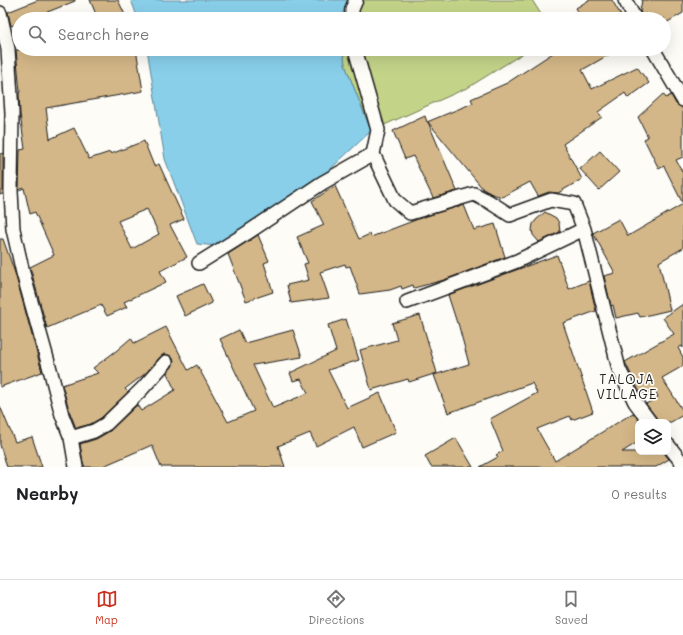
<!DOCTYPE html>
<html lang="en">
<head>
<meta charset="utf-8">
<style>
	:root { --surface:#fff; --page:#f6f6f6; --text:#202124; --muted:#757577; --line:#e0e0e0; --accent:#c8321e }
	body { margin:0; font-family:Mali,sans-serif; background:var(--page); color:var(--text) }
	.controls { position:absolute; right:12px; bottom:12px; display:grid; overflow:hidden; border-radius:8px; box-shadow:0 4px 16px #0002 }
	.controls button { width:36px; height:36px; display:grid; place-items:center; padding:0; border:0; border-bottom:1px solid var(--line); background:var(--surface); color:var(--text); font:20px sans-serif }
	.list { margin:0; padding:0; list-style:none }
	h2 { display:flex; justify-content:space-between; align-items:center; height:52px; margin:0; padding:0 16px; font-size:17px }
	h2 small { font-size:13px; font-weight:400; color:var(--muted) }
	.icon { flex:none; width:22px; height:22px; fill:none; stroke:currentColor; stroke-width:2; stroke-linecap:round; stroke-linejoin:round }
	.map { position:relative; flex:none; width:683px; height:467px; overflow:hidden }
	.search { position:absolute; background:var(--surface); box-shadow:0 4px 16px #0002; left:12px; right:12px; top:12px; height:44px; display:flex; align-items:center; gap:10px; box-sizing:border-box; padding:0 14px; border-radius:22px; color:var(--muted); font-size:15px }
	.sheet { height:112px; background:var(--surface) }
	nav { display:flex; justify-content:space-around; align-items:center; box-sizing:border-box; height:56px; border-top:1px solid var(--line); background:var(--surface); font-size:11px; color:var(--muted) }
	nav a { display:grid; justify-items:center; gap:2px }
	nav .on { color:var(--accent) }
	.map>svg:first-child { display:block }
</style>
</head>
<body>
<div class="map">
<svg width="683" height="467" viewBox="0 0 683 467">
	<rect width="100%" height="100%" fill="#fdfcf7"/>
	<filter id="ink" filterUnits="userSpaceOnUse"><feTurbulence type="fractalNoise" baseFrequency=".025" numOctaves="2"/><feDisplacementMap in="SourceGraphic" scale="8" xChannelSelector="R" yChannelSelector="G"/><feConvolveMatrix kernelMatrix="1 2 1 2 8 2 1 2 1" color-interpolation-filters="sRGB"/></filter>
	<g filter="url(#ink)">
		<path fill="#c3d489" stroke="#707852" d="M347 0H532L544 19H341Z
			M343 49H530L469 87 371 131 345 65Z"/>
		<path fill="#89cfea" stroke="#5d8798" d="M131 0H347L341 19H138Z
			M147 49H343L345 65 371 131 325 174 217 246 197 244 165 159Z"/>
		<path fill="#d4b788" stroke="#1c1c1c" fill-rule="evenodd" d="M38 0H75V1L30 19H19V23L11 26 8 12Z
			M90 0H118L127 19H98Z
			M589 0H612L623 19H582L576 8Z
			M642 0H683V13L664 24V18L661 19H643L640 11Z
			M30 49H136L143 91 46 108 50 139 74 128 89 159 110 152 111 154 144 141 154 166 159 164 184 219 170 225 187 257 160 271 166 282 124 302 127 307 107 316 101 305 47 328 30 267 54 255 35 212 30 214 24 188 19 190 20 150 25 149 20 114 19 93 20 92 16 50ZM147 209 159 234 132 249 118 221Z
			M559 49H619L582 70 592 89 637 67 649 83 628 98 625 93 598 112 602 117 563 144 582 179 558 193 549 192 538 196 530 182 502 197 492 194 483 189 428 122 457 191 433 198 413 156 405 159 393 131 425 116 427 122 473 103 471 99 507 83Z
			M663 94 666 98 671 95 676 104 683 108V157L676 160 683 173V248L659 262 670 310 640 317 638 313 616 318 613 305 611 306 604 276 615 273 593 233 619 219 628 236 683 204 664 166 659 169 644 139 648 137 638 117Z
			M600 151 619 172 599 190 580 169Z
			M3 153V194L0 195V154Z
			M335 186 359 239 370 234 371 237 426 216 464 205 474 230 495 224 505 257 444 280 414 288 413 285 402 289 401 286 390 290 360 294 350 266 346 267 345 264 320 272 329 298 291 303 287 285 309 280 304 264 308 263 297 237 324 225 312 201Z
			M545 212 556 218 559 223 560 232 539 242 533 235 532 230 533 224 536 220Z
			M258 235 269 261 264 263 273 292 246 301 228 254Z
			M0 239H3L15 273 42 372 0 387Z
			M557 255 569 289 589 281 596 311 563 323 593 412 572 420 570 416 537 429 555 461 633 413 640 422H638V442L622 452H663L669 459 656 467H480L498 457 496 455 503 451 490 419 537 393 532 383 448 413 434 375 469 364 458 323H457L448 295Z
			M203 284 212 303 185 316 176 296Z
			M683 304V348L682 346 678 348 683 357V366L662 378 683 411V415L671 422H658L656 417 646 404 658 397 655 390 641 395 625 362 674 334 663 318Z
			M420 315 437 373 409 382 408 379 371 390 360 350 397 340 392 323Z
			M346 319 359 360 328 370 347 408 380 393 396 432 362 447 354 427 316 446 310 433 278 446 285 467H161L152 445 101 467H85L83 462 80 444 96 439 110 431 137 405 141 411 175 390 167 373 172 367 174 360 171 356 164 354 160 357 146 373 125 389 128 392 101 418 91 424 76 428 70 413 62 385 98 373 93 368 116 351 131 338 134 343 166 327 188 370 197 365 228 422 254 411 220 339 239 330 245 343 293 330 302 357 253 365 273 408 308 393 301 379 293 381 290 373 336 351 328 325Z
			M0 406 15 442 32 437 42 467H7L0 445Z
			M456 438 473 467H431L425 456Z"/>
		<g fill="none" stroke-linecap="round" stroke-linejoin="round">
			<g stroke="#1c1c1c" stroke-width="16">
				<path id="minor" d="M625 0 635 19
					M0 13 8 49 12 113 11 191 13 229 23 273 51 373 62 415 71 438 76 467
					M352 19V9L356 0
					M653 49 683 100
					M373 154 395 200 410 213 474 194 488 201 510 215 551 200 574 204 584 229 619 369 635 402 650 422
					M199 263 247 233 322 183 373 154 378 130 355 49
					M407 302 517 261 584 229
					M71 438 94 431 106 424 142 389 166 362
					M668 445 683 464"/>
			</g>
			<use href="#minor" stroke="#fdfcf7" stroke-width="13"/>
		</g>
	</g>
	<g text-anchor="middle" stroke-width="3.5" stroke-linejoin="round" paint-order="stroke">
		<g font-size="13" letter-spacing="1" fill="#1c1c1c" stroke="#fdfcf7">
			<text x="627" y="384">TALOJA<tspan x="627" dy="15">VILLAGE</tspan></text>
		</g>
	</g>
</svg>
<div class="controls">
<button><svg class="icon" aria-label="layers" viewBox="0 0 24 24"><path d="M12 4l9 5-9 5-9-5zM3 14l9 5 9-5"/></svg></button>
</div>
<div class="search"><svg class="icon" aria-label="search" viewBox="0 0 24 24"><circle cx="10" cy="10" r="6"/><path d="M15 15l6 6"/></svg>Search here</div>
</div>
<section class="sheet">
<h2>Nearby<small>0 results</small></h2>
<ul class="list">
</ul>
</section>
<nav>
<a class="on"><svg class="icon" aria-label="map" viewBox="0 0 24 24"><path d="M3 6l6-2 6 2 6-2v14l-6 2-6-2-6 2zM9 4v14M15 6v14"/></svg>Map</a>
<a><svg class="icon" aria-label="directions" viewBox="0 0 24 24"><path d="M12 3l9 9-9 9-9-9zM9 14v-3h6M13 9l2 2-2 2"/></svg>Directions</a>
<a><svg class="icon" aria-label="saved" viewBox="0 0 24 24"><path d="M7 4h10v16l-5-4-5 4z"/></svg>Saved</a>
</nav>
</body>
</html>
